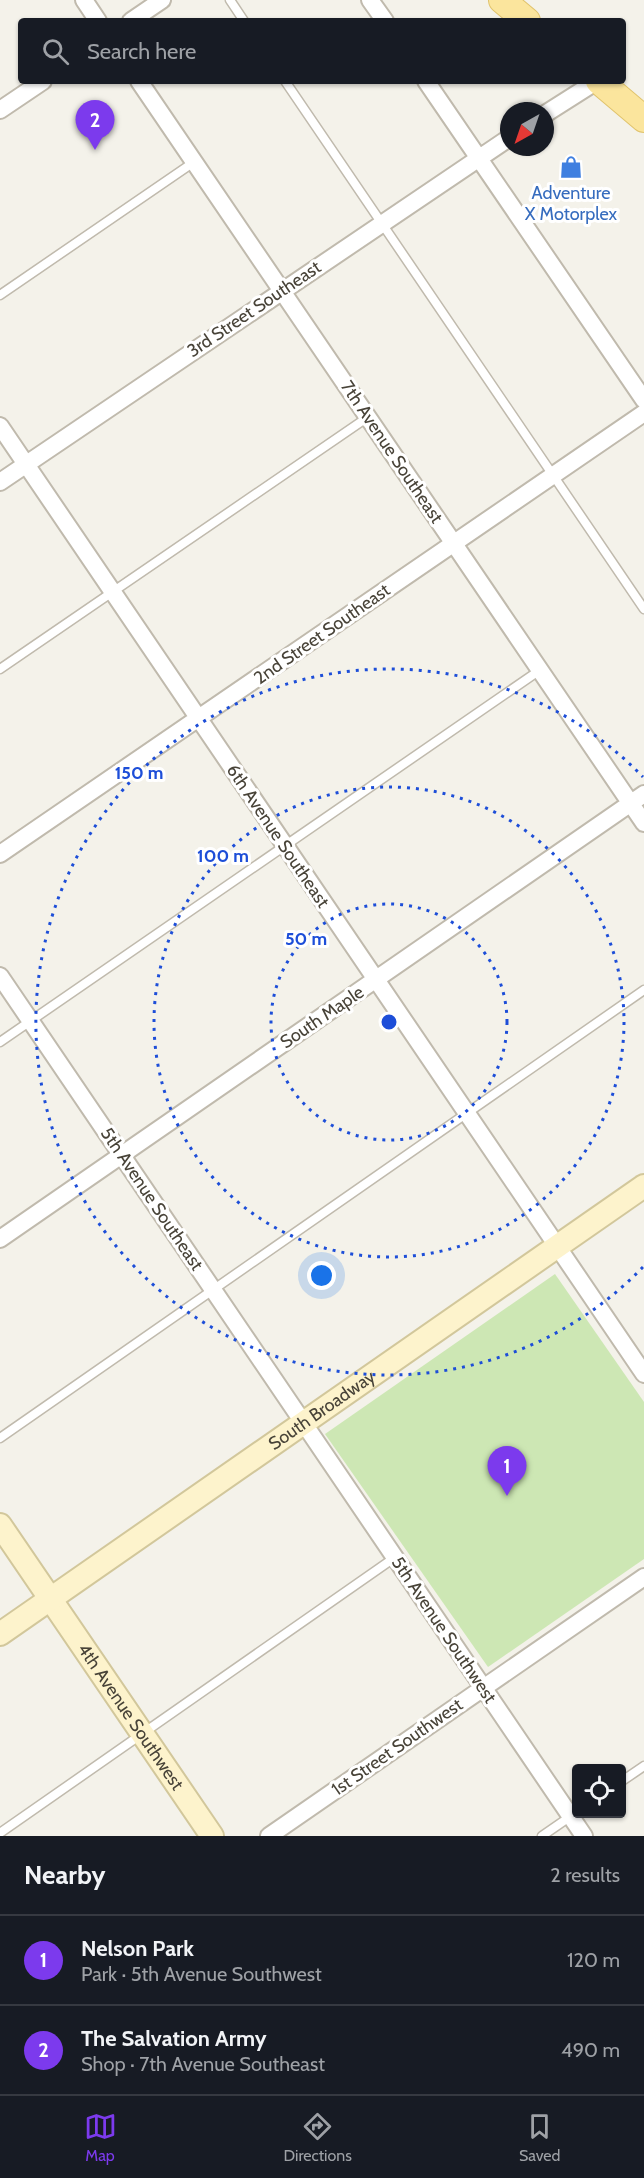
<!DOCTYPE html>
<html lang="en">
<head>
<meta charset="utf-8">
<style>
	:root { --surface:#171b24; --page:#242831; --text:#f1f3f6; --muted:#9ea1a6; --line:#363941; --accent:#7c3aed }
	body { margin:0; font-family:Cabin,sans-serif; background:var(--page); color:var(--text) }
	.controls { position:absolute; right:18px; bottom:18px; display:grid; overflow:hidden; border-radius:6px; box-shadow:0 2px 4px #0004 }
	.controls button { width:54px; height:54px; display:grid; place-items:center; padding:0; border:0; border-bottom:2px solid var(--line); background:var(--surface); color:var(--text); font:30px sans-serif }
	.compass { position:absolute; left:500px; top:102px; width:54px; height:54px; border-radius:50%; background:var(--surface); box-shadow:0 2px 4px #0004; rotate:220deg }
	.you { position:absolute; left:322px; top:1276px; width:21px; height:21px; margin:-15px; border:4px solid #fff; border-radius:50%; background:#1a73e8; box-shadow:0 0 0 9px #1a73e833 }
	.badge { display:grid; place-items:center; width:39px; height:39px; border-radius:50%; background:var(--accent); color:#fff; font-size:20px; font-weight:700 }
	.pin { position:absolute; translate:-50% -50px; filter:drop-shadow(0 2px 3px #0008) }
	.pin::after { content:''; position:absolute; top:32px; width:21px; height:18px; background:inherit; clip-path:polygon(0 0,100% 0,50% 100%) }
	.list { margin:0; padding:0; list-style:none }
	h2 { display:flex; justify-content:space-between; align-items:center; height:78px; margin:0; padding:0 24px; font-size:26px }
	h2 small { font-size:20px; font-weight:400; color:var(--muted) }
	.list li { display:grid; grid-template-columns:39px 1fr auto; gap:18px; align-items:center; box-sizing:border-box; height:90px; padding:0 24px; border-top:2px solid var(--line) }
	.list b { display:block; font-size:22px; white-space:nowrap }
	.list p { margin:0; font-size:20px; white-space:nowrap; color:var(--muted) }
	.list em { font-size:20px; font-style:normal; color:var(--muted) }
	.icon { flex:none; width:33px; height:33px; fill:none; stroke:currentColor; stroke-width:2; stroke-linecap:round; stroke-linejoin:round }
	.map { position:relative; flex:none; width:644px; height:1836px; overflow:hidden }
	.search { position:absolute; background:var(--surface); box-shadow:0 2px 4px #0004; left:18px; right:18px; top:18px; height:66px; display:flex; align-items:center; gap:15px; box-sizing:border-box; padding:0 21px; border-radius:6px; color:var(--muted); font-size:22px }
	.sheet { height:258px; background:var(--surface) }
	nav { display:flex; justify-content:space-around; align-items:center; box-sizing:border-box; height:84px; border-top:2px solid var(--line); background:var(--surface); font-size:16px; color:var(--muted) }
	nav a { display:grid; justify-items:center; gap:3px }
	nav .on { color:var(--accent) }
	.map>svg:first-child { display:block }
</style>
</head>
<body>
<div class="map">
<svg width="644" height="1836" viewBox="0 0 644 1836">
	<rect width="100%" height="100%" fill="#f4f2ea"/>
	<path fill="#cde7b4" d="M555 1274 644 1402V1559L488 1667 325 1434Z"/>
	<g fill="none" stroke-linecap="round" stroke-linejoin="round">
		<g stroke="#c0baad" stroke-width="11">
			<path id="lane" d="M230 0 244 21
				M285 81 644 609
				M0 295 194 162
				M0 669 368 417
				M0 1042 540 670
				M0 1438 644 990
				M622 1781 644 1766
				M0 1833 394 1558
				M542 1836 571 1816"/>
		</g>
		<g stroke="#c0baad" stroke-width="20">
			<path id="street" d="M84 0 98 21
				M370 0 385 21
				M131 21 162 0
				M139 81 644 823
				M426 81 644 400
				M0 110 43 81
				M545 114 597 81
				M0 426 644 1374
				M0 482 509 138
				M0 854 644 413
				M0 976 584 1836
				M0 1239 644 794
				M269 1836 644 1577"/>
		</g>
		<g stroke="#d2c79b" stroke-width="26">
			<g id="secondary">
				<path id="s1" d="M0 1525 212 1836"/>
				<path id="s2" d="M0 1634 644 1186"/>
			</g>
		</g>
		<g stroke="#e0c36c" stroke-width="28">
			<path id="primary" d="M502 0 527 21
				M599 81 644 119"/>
		</g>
		<use href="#lane" stroke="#fff" stroke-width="8"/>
		<use href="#street" stroke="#fff" stroke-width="16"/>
		<use href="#secondary" stroke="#fdf3cc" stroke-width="22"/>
		<use href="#primary" stroke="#fbe59d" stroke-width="26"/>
	</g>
	<g fill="none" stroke="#1d4ed8" stroke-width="3" stroke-dasharray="3 6">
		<circle cx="389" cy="1022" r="118"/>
		<circle cx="389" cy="1022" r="235"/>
		<path d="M643 1267A353 353 0 1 1 643 777"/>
	</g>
	<defs>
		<g id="shop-bare" transform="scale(1.8)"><path d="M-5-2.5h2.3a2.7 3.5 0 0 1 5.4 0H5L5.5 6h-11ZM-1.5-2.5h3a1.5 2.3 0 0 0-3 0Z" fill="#3f7fe0" stroke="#fff" stroke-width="2.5" paint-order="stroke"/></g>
	</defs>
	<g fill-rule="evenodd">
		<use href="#shop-bare" x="571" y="167"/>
	</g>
	<g text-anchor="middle" stroke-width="6" stroke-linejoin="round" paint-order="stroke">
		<g font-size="18" fill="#366cbe" stroke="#fff">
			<text x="571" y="199">Adventure<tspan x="571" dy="21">X Motorplex</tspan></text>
		</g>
		<g font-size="18" fill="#484338" stroke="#fff">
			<text transform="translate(254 309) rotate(-34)" y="6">3rd Street Southeast</text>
			<text transform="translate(392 452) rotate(56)" y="6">7th Avenue Southeast</text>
			<text transform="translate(322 634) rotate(-35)" y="6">2nd Street Southeast</text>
			<text transform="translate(278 836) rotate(56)" y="6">6th Avenue Southeast</text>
			<text transform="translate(322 1017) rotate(-34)" y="6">South Maple</text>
			<text transform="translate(152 1199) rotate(56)" y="6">5th Avenue Southeast</text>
			<text dy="6" stroke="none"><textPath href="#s2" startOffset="392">South Broadway</textPath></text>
			<text transform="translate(444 1630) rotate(56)" y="6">5th Avenue Southwest</text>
			<text dy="6" stroke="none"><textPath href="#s1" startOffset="232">4th Avenue Southwest</textPath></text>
			<text transform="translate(397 1747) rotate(-35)" y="6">1st Street Southwest</text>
		</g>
	</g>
	<circle cx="389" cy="1022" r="9" fill="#1d4ed8" stroke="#fff" stroke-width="3"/>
	<g font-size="18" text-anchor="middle" font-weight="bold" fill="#1d4ed8" stroke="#fff" stroke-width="6" stroke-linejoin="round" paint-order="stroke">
		<text x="139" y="779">150 m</text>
		<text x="223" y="862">100 m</text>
		<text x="306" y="945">50 m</text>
	</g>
</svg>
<div class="controls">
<button><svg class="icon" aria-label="locate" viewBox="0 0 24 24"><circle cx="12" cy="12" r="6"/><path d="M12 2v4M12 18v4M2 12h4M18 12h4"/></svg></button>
</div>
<svg class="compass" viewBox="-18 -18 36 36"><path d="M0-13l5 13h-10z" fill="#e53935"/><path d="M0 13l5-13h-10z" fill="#9ea1a6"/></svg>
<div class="you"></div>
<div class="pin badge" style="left:507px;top:1496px">1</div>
<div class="pin badge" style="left:95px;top:150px">2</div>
<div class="search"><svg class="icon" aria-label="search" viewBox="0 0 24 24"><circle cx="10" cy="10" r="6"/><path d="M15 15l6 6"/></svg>Search here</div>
</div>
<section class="sheet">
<h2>Nearby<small>2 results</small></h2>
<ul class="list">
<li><span class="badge">1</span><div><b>Nelson Park</b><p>Park · 5th Avenue Southwest</p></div><em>120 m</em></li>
<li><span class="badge">2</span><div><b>The Salvation Army</b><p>Shop · 7th Avenue Southeast</p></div><em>490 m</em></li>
</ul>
</section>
<nav>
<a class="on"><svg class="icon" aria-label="map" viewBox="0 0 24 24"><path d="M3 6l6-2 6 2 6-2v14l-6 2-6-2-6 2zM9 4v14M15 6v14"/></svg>Map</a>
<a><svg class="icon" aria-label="directions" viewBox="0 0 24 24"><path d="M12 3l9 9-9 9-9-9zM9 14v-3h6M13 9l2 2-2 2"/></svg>Directions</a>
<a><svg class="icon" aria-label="saved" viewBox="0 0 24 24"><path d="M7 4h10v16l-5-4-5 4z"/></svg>Saved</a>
</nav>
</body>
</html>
